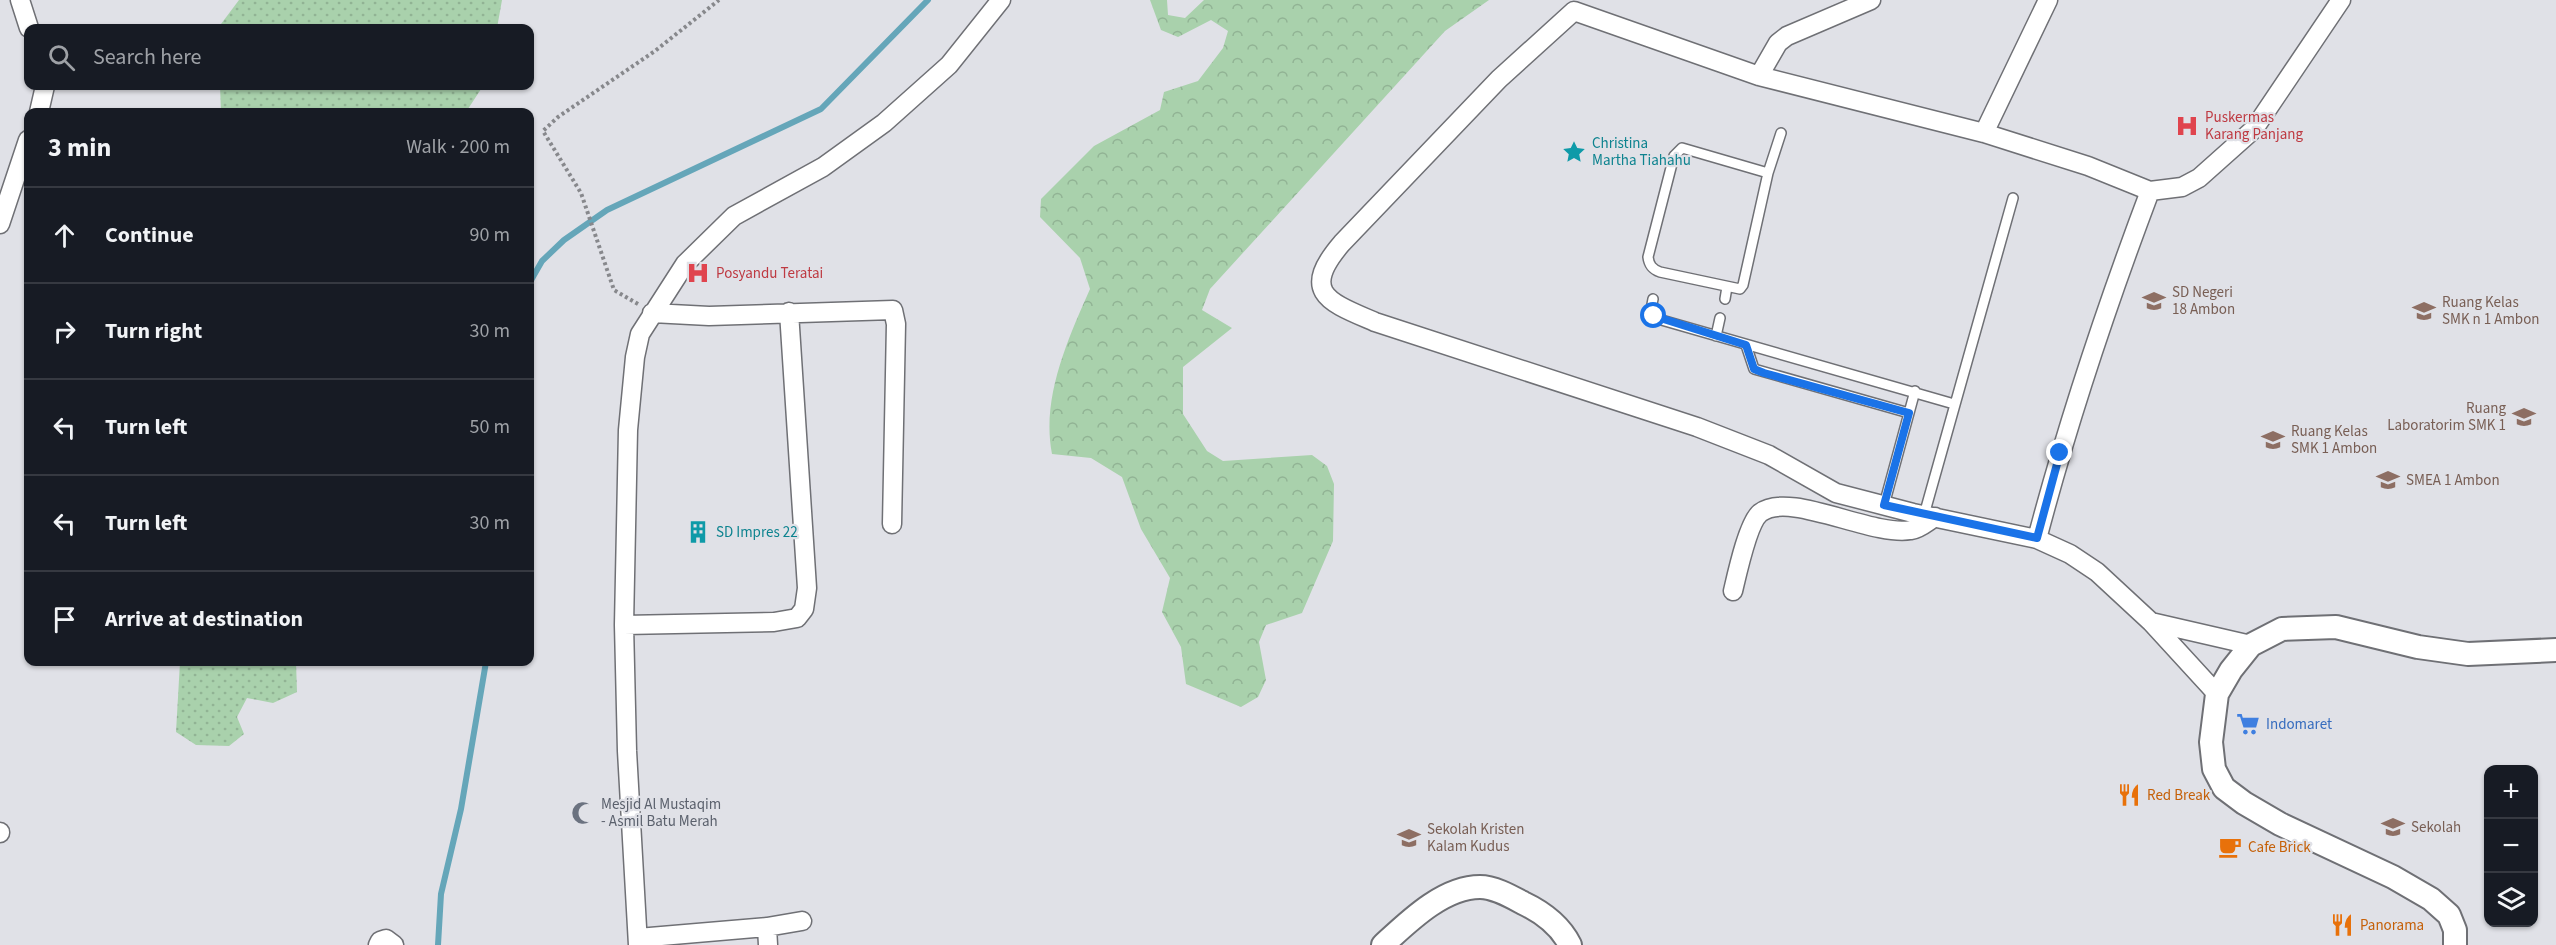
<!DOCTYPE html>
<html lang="en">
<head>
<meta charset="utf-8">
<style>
	:root { --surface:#171b24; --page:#20242c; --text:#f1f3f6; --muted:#9ea1a6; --line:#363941 }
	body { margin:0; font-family:"Source Sans 3",sans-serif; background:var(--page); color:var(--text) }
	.controls { position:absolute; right:18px; bottom:18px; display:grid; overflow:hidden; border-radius:12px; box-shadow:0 2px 4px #0004 }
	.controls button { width:54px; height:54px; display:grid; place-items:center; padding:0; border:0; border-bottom:2px solid var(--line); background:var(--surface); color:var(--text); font:30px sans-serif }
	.stop { position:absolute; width:18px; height:18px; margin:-14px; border:4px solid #1a73e8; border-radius:50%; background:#fff }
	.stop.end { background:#1a73e8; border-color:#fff; box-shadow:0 2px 6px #0008 }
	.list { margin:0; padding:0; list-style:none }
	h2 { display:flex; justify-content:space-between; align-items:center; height:78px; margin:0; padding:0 24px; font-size:26px }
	h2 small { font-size:20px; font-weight:400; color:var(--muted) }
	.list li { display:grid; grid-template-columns:39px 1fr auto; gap:18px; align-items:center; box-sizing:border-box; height:96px; padding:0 24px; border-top:2px solid var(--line) }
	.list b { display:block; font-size:22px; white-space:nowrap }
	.list em { font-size:20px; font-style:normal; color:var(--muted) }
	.icon { flex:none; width:33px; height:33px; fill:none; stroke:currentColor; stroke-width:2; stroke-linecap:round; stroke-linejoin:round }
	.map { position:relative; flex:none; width:2556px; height:945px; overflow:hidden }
	.search { position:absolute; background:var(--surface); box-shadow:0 2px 4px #0004; left:24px; top:24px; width:510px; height:66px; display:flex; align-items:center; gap:15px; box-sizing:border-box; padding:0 21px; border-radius:12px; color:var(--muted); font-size:22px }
	.panel { position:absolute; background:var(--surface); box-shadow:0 2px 4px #0004; left:24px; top:108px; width:510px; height:558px; border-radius:12px }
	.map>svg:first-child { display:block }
</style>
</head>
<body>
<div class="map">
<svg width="2556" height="945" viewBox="0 0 2556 945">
	<defs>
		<pattern id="grass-dots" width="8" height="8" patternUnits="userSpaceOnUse" patternTransform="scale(1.5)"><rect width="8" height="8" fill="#a9d1ac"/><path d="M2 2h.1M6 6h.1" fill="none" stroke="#91b394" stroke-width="1.8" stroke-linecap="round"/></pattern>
		<pattern id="forest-crowns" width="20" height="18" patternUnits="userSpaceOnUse" patternTransform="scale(1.5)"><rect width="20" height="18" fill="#a9d1ac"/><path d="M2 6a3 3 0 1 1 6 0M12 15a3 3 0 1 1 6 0" fill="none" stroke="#91b394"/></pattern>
	</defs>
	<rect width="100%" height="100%" fill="#e0e1e7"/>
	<path fill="url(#grass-dots)" d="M239 0H502L497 28H218Z
		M220 86H483L466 112H221Z
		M180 662H296L297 692 273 703 247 698 237 717 244 734 229 746 196 745 176 732Z"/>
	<path fill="url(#forest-crowns)" d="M1150 0H1167L1168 15 1185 18 1204 0H1489L1445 31 1210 289 1202 310 1232 328 1183 367V414L1207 451 1223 461 1312 455 1327 466 1334 484 1333 541 1302 613 1266 625 1259 642 1266 680 1258 697 1241 707 1186 684 1181 647 1162 612 1170 578 1141 529 1122 477 1091 458 1052 454C1041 398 1068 339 1090 289L1080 258 1040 217 1041 199 1094 146 1160 110 1164 92 1198 81 1223 48 1228 31 1211 20 1178 37 1161 30Z"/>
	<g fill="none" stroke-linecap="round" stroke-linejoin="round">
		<path stroke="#65a6b9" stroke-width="6" d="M530 282 542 261 564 240 607 210 821 109 928 0
			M438 945 441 894 461 809 486 662"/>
		<g stroke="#6f7075" stroke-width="12">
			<path id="service" d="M1682 148 1768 173 1743 285 1740 289 1660 272C1652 269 1649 265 1648 257L1674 156Z
				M1768 173 1781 133
				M1653 299C1651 308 1650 314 1658 319L1954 404
				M1725 299 1727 287
				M1716 336 1720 318
				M1746 345 1754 369 1909 413
				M1884 505 1915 391
				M1924 515 2013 198"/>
		</g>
		<g stroke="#6f7075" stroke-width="21">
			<path id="minor" d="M20 0 29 28
				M1759 76 1778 43 1787 36 1871 0
				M39 112 45 86
				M1984 133 2048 0
				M0 224 28 140
				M652 313 709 316 893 310 896 324 892 524
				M2037 539C2068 421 2107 305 2150 191
				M1733 591C1737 574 1748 523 1760 513 1789 490 1871 537 1911 530 1920 529 1928 521 1935 517
				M2151 622 2251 645
				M624 625 774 622 797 618 804 609 807 588 789 312
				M2217 694 2151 622 2097 572 2070 554 2037 539 1913 513 1836 493 1769 455 1697 427 1375 322C1329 302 1299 293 1342 243L1499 79 1574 11 1759 76 1984 133 2088 166 2150 191 2182 187 2199 178 2254 129 2341 0
				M0 832V833
				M638 938 767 927
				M378 945 380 941 386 939 394 945
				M638 945 627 751 624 625 628 430 635 357 640 334 685 264 734 216 823 167 884 123 949 65 1001 0
				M768 945 767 927 802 921"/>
		</g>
		<g stroke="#6f7075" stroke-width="26">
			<path id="tertiary" d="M1383 945C1408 922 1443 887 1480 887 1494 887 1510 896 1523 903 1542 912 1560 925 1570 945
				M2455 945V930L2449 915 2431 899 2393 877 2280 824 2244 803 2224 788 2214 769 2211 742 2217 694 2231 670 2251 645 2282 629 2336 627 2418 647 2468 654 2556 650"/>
		</g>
		<path stroke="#87888c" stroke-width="4" stroke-dasharray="3 3" stroke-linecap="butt" d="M638 304 614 290 581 193 543 131 558 117 655 51 719 0"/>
		<use href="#service" stroke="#fff" stroke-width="9"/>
		<use href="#minor" stroke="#fff" stroke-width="18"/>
		<use href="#tertiary" stroke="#fff" stroke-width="22"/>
	</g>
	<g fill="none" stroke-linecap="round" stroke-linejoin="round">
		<path stroke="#1a73e8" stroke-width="8" d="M1654 316 1746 345 1754 369 1764 373 1909 413 1884 505 2037 538 2060 453"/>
	</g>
	<defs>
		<g id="hospital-bare" transform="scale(1.8)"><path d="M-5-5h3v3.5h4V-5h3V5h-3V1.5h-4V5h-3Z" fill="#e0444e" stroke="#e0e1e7" stroke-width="2.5" paint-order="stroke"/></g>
		<g id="sight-bare" transform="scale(1.8)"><path d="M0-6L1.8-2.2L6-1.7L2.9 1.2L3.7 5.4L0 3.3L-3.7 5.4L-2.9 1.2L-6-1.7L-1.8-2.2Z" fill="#0f9aa8" stroke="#e0e1e7" stroke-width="2.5" paint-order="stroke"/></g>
		<g id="school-bare" transform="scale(1.8)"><path d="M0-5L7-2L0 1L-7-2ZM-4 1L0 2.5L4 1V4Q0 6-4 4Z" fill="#8d6e63" stroke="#e0e1e7" stroke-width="2.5" paint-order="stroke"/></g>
		<g id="building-bare" transform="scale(1.8)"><path d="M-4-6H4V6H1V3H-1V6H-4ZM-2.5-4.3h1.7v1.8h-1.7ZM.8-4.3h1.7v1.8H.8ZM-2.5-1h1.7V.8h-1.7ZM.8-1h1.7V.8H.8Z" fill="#0f9aa8" stroke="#e0e1e7" stroke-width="2.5" paint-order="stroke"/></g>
		<g id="supermarket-bare" transform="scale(1.8)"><path d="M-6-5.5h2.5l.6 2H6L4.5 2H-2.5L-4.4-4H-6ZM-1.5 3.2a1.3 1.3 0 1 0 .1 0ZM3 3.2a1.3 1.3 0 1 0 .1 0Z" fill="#3f7fe0" stroke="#e0e1e7" stroke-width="2.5" paint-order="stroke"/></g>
		<g id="restaurant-bare" transform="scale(1.8)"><path d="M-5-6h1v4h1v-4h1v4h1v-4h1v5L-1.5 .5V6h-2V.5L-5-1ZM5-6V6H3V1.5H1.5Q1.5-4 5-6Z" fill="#e8710a" stroke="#e0e1e7" stroke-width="2.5" paint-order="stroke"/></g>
		<g id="mosque-bare" transform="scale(1.8)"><path d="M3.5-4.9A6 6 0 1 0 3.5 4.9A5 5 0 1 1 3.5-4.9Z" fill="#6b7280" stroke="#e0e1e7" stroke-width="2.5" paint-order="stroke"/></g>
		<g id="cafe-bare" transform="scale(1.8)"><path d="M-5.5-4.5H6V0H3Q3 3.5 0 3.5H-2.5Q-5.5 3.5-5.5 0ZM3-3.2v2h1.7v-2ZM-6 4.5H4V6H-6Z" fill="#e8710a" stroke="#e0e1e7" stroke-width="2.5" paint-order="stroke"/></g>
	</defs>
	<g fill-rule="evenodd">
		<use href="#hospital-bare" x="2187" y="126"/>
		<use href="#sight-bare" x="1574" y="152"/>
		<use href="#hospital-bare" x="698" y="273"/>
		<use href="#school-bare" x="2154" y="301"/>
		<use href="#school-bare" x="2424" y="311"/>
		<use href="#school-bare" x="2524" y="417"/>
		<use href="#school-bare" x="2273" y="440"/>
		<use href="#school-bare" x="2388" y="480"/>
		<use href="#building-bare" x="698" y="532"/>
		<use href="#supermarket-bare" x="2248" y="724"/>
		<use href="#restaurant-bare" x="2129" y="795"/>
		<use href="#mosque-bare" x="583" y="813"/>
		<use href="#school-bare" x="2393" y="827"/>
		<use href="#school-bare" x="1409" y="838"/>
		<use href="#cafe-bare" x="2230" y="847"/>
		<use href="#restaurant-bare" x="2342" y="925"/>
	</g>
	<g text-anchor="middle" stroke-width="4.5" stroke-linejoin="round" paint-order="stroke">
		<g font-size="15" fill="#be3a42" stroke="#e0e1e7" text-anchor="start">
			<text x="2205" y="122">Puskermas<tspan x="2205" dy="17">Karang Panjang</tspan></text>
			<text x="716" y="278">Posyandu Teratai</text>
		</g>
		<g font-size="15" fill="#0d838f" stroke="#e0e1e7" text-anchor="start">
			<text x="1592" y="148">Christina<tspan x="1592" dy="17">Martha Tiahahu</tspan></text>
			<text x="716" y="537">SD Impres 22</text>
		</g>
		<g font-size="15" fill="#785e54" stroke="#e0e1e7" text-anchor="start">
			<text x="2172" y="297">SD Negeri<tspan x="2172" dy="17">18 Ambon</tspan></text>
			<text x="2442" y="307">Ruang Kelas<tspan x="2442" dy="17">SMK n 1 Ambon</tspan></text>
			<text x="2506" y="413" text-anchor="end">Ruang<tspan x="2506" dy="17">Laboratorim SMK 1</tspan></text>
			<text x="2291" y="436">Ruang Kelas<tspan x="2291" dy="17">SMK 1 Ambon</tspan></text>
			<text x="2406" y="485">SMEA 1 Ambon</text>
			<text x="2411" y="832">Sekolah</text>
			<text x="1427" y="834">Sekolah Kristen<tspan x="1427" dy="17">Kalam Kudus</tspan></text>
		</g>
		<g font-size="15" fill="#366cbe" stroke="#e0e1e7" text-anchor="start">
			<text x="2266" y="729">Indomaret</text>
		</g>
		<g font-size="15" fill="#c56008" stroke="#e0e1e7" text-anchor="start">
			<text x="2147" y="800">Red Break</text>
			<text x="2248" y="852">Cafe Brick</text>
			<text x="2360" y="930">Panorama</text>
		</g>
		<g font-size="15" fill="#5b616d" stroke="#e0e1e7" text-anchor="start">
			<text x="601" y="809">Mesjid Al Mustaqim<tspan x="601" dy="17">- Asmil Batu Merah</tspan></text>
		</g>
	</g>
</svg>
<div class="controls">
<button>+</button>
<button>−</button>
<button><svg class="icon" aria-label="layers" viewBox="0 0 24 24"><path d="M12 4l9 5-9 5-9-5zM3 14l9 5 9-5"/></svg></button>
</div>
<div class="stop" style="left:1654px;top:316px"></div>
<div class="stop end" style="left:2060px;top:453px"></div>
<div class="search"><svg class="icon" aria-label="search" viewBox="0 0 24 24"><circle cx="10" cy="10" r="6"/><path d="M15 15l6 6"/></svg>Search here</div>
<section class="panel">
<h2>3 min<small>Walk · 200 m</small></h2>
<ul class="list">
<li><svg class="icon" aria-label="ahead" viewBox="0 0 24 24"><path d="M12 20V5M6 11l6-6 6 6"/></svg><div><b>Continue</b></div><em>90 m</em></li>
<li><svg class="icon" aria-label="right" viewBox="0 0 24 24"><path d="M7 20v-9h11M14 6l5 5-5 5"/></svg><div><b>Turn right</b></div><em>30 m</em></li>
<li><svg class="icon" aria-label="left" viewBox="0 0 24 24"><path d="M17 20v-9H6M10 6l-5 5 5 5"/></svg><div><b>Turn left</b></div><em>50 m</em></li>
<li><svg class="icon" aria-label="left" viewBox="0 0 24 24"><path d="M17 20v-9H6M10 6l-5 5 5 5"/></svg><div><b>Turn left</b></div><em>30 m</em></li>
<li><svg class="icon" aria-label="arrive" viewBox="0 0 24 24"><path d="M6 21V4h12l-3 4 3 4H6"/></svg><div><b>Arrive at destination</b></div></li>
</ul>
</section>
</div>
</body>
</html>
